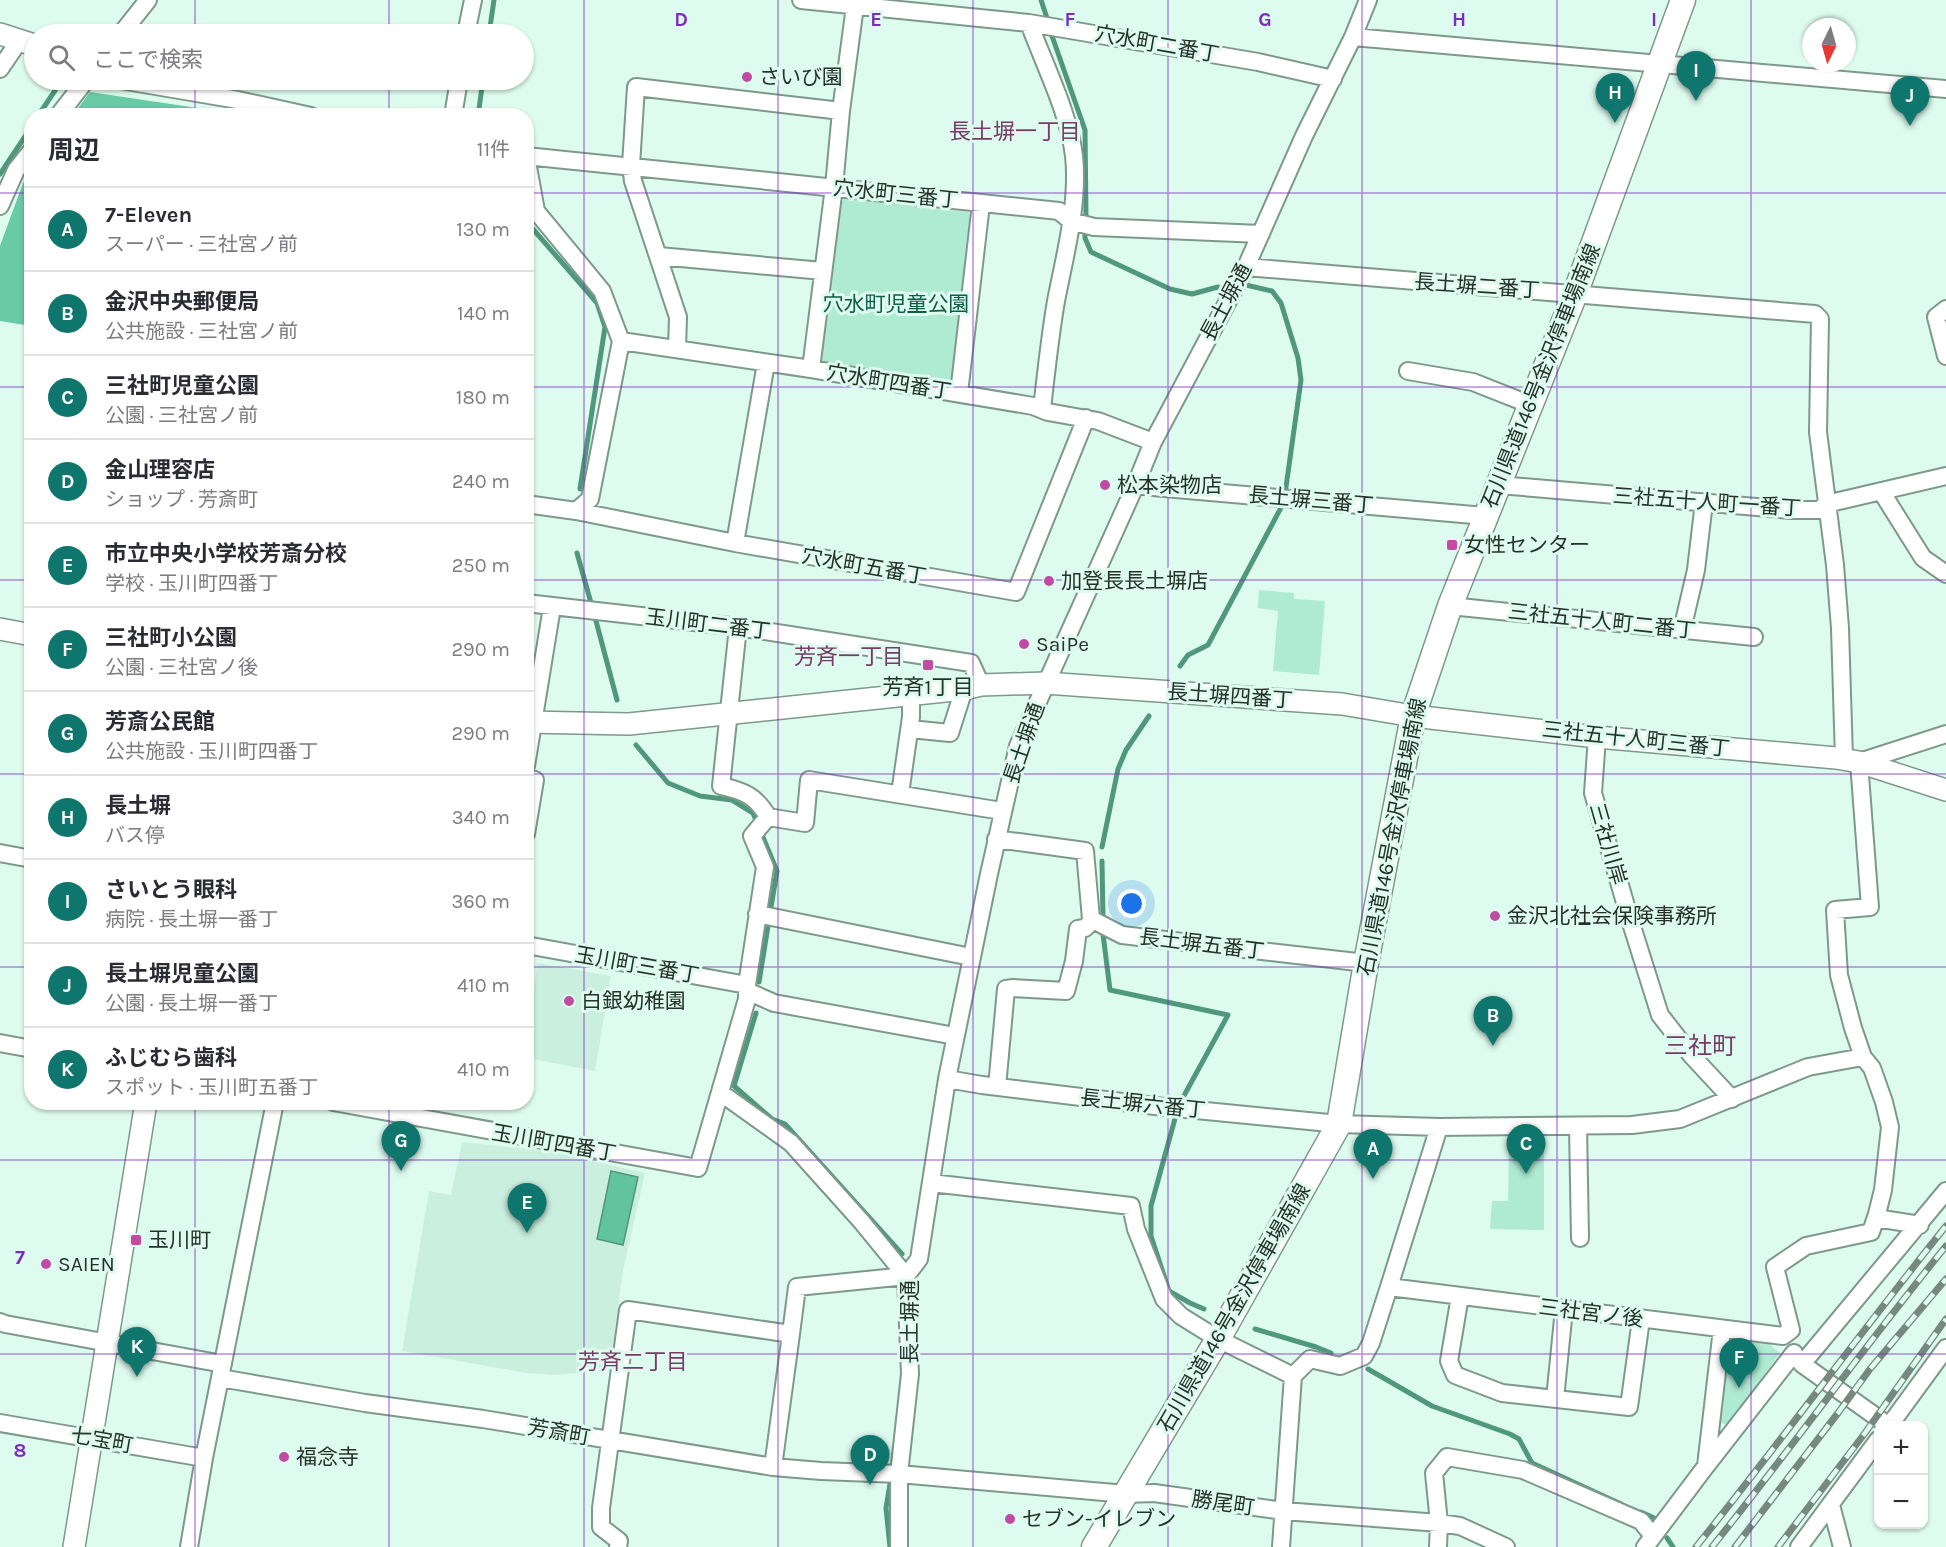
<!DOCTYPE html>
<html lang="ja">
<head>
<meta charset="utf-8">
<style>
	:root { --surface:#fff; --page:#f7f7f7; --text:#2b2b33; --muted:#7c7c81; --line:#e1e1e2; --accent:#0f766e }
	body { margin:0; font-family:Karla,"Noto Sans JP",sans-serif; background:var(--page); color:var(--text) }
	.controls { position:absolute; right:18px; bottom:18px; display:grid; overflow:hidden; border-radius:12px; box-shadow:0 2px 4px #0004 }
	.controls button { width:54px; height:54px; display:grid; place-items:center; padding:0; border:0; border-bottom:2px solid var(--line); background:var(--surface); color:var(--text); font:30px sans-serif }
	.compass { position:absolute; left:1802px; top:18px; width:54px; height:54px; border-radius:50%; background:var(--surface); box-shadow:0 2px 4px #0004; rotate:185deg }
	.you { position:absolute; left:1132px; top:904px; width:21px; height:21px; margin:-15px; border:4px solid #fff; border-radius:50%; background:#1a73e8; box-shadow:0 0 0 9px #1a73e833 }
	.badge { display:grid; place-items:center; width:39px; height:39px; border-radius:50%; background:var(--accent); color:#fff; font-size:20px; font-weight:700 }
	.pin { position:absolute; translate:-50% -50px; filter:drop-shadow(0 2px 3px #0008) }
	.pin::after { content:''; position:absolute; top:32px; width:21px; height:18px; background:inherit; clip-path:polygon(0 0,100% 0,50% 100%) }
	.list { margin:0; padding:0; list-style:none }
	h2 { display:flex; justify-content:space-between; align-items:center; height:78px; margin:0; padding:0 24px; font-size:26px }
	h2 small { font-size:20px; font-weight:400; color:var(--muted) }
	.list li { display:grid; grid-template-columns:39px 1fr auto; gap:18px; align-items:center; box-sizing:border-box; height:84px; padding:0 24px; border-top:2px solid var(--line) }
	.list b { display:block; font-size:22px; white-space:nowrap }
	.list p { margin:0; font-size:20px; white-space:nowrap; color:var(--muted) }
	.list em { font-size:20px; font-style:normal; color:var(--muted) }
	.icon { flex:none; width:33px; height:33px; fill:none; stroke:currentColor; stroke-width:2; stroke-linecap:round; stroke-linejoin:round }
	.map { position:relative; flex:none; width:1946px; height:1547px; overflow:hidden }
	.search { position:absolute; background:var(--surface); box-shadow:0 2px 4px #0004; left:24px; top:24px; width:510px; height:66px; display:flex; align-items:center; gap:15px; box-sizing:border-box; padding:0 21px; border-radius:33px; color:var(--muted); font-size:22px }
	.panel { position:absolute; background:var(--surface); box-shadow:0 2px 4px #0004; left:24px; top:108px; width:510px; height:1002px; border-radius:24px }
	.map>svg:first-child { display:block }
</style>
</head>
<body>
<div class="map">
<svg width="1946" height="1547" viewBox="0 0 1946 1547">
	<rect width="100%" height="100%" fill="#defbef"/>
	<path fill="#cbefdf" d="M538 963 611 976 595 1071 527 1058V1027Z
		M462 1142 549 1151 645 1173 623 1271 610 1370 555 1375 527 1373 402 1351 429 1191 451 1195Z"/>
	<path fill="#afead3" d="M846 198 968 212 973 217 956 380 948 385 825 364 821 359 839 204Z
		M1259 590 1294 593V599L1325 601 1319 675 1273 671 1278 611 1258 608Z
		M1509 1145 1544 1146V1230L1490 1229 1492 1201H1508Z
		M1735 1337 1762 1338 1780 1353 1728 1425 1720 1423 1729 1343Z"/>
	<path fill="#68caa7" d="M90 92 211 110 210 116 73 115Z
		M31 172V326L0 321V246L23 183Z"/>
	<path fill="#61c3a0" stroke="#4f977d" stroke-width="1.5" d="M611 1171 638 1177 623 1245 597 1239Z"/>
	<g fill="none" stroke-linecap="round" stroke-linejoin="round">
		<path stroke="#4f977d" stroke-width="5" d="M1041 0 1047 18
			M489 34 494 0
			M1052 36 1085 130 1086 217
			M38 116 62 80
			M478 116 483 80
			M0 174 32 126
			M526 221 597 303 605 327 580 489
			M1085 232V238L1091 252 1170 289 1192 294 1218 287
			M1246 285 1272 291 1281 303 1298 358 1301 380 1285 494
			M577 553 591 603
			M596 621 617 700
			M1180 666 1188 655 1208 645 1284 502
			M636 745 668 783 700 796 732 800 753 813 777 871 771 907
			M1102 847 1118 769 1126 750 1149 716
			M1102 861 1103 918
			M1103 934 1110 990 1228 1015 1180 1103
			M759 982 768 926
			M756 1013 734 1086 772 1119 785 1124 902 1254
			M1176 1115 1151 1206V1236L1169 1291 1190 1303 1204 1309
			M1255 1329 1316 1347 1331 1353
			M1368 1369 1432 1406 1510 1434 1519 1439 1532 1463 1621 1504
			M890 1484 886 1508 890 1547
			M1641 1512 1654 1518
			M1667 1538 1673 1547"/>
		<g stroke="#7e988d" stroke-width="20">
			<path id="minor" d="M801 0 1029 23 1258 62 1333 79
				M1029 23C1044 64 1069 113 1074 156 1079 203 1065 255 1056 301 1050 336 1046 373 1042 409
				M121 34 148 0
				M466 34 473 0
				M1353 37 1946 89
				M0 69 19 41
				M120 80 238 100 311 116
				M58 116 86 80
				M453 116 459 80
				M526 156 1059 211 1071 221 1094 227 1261 234
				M526 156 536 211 602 291 621 341 590 499 576 511
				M0 206 16 170 32 150
				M659 256 823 271
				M1246 267 1815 314 1820 319 1818 432 1835 565 1840 628 1844 759
				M1946 309 1936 317 1946 356
				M621 341 811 369 1033 406 1048 412 1098 421 1153 442
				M677 349 678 317 633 181 631 165 636 87 841 111
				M811 369 834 187 841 111 855 6
				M1408 371 1473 382 1531 405
				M959 393 981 204
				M1136 484 1153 487 1485 516
				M1499 485 1791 510H1820L1826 504 1946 476
				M1881 491 1923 558 1946 574
				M526 504 576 511 735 543 1016 592 1086 418
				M735 543 766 363
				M526 603 738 627 971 663 981 685
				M1450 606 1754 637
				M738 627 721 786C744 791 756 796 768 817
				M1682 630 1696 570 1704 502
				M910 729 950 733 964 689
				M1597 737 1593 793 1631 923 1660 1015 1692 1056 1732 1099
				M526 766 552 607
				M526 778 535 780 526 834
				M900 794 911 717V694
				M996 839 1085 851 1091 919 1122 935 1366 963
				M0 853 32 859
				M757 914 971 957
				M526 945 747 985
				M747 991 774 1003 955 1036
				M0 1043 32 1049
				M947 1079 982 1085 1155 1106 1339 1124 1439 1127 1632 1125 1680 1119 1808 1067 1863 1057
				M997 1087 1006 989 1013 988 1066 991 1074 961 1078 929 1085 928 1093 920
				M721 1093 791 1143 861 1221 906 1276
				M333 1102 698 1168 747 999V985L765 867 752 836 768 817 805 823 809 780 1002 811
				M1578 1126 1580 1238
				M931 1183 1131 1206 1136 1229 1164 1299 1181 1316 1218 1339 1293 1376
				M1876 1218 1920 1225
				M1389 1287 1783 1336 1791 1330 1775 1267 1806 1246 1871 1232 1877 1214 1883 1190 1890 1127 1884 1102 1872 1068 1863 1057 1853 1028 1839 975 1835 910 1870 907 1859 762 1946 734
				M1460 1296 1449 1361 1455 1375 1502 1393 1629 1407 1641 1319
				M0 1322 5 1324 223 1364
				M1797 1357 1802 1364 1889 1426
				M1802 1364 1946 1191
				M1293 1376 1310 1359 1340 1366 1364 1356 1371 1343 1389 1287 1439 1127
				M220 1378 365 1403 483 1419 773 1467 821 1471 899 1474 1126 1494 1154 1493 1284 1511 1439 1523 1460 1526 1506 1547
				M1555 1399 1564 1309
				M0 1423 204 1458
				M1889 1426 1946 1348
				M1706 1466 1794 1353
				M773 1467 791 1334
				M1831 1505 1842 1547
				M189 1547 204 1458 275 1102
				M618 1547 619 1541 601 1527V1508L628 1310 791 1334 797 1287 906 1276
				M899 1547V1474L910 1374 906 1276 919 1259 947 1079 989 874 1018 746 1136 484 1153 442 1246 267 1304 136 1353 37 1368 0
				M1281 1547 1293 1376
				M1438 1547 1439 1523 1434 1473 1447 1457 1523 1470 1641 1521 1653 1536
				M1645 1547 1706 1466 1722 1329
				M1799 1547 1878 1440"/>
		</g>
		<g stroke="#7e988d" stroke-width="24">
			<path id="tertiary" d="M0 34 34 45
				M0 629 32 635
				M526 722 629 724 964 689 981 685 1045 683 1342 704 1413 716 1597 737 1836 758 1859 762 1946 790
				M74 1547 146 1102"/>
		</g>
		<g stroke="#7e988d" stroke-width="27">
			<path id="secondary" d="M1094 1547 1218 1339 1339 1124 1366 963 1413 716 1450 606 1575 294 1683 0"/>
		</g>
		<use href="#minor" stroke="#fff" stroke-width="16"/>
		<use href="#tertiary" stroke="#fff" stroke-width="21"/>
		<use href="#secondary" stroke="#fff" stroke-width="24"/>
		<g stroke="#768880" stroke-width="7">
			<path id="rail" d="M1696 1547C1781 1441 1861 1332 1946 1226
				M1712 1547C1791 1448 1866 1345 1946 1246
				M1735 1547 1838 1413 1870 1369 1946 1279
				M1778 1547 1865 1433 1946 1319"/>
		</g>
		<use href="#rail" stroke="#defbef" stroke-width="4.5" stroke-dasharray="14" stroke-linecap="butt"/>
	</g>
	<path fill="none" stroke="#7b2cbf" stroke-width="1.5" stroke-opacity="0.55" d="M195 0V34M389 0V34M584 0V1547M778 0V1547M973 0V1547M1168 0V1547M1362 0V1547M1557 0V1547M1751 0V1547M195 80V116M389 80V116M0 193H32M526 193H1946M0 387H32M526 387H1946M0 580H32M526 580H1946M0 774H32M526 774H1946M0 967H32M526 967H1946M195 1102V1547M389 1102V1547M0 1160H1946M0 1354H1946"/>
	<g fill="#c14ba3" stroke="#defbef" stroke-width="2">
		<circle cx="747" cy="77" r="6"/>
		<circle cx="1105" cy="485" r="6"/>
		<rect x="1446" y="539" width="12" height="12" rx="3"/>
		<circle cx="1049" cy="581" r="6"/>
		<circle cx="1024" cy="644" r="6"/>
		<rect x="922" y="659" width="12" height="12" rx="3"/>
		<circle cx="1495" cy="916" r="6"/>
		<circle cx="569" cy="1001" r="6"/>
		<rect x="130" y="1234" width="12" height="12" rx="3"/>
		<circle cx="46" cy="1264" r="6"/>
		<circle cx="284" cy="1457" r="6"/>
		<circle cx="1010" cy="1519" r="6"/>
	</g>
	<g text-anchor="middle" stroke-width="6" stroke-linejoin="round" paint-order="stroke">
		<g font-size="21" fill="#26312c" stroke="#defbef">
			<text transform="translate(1157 44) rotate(10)" y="7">穴水町二番丁</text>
			<text transform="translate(896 194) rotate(6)" y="7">穴水町三番丁</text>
			<text transform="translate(1477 286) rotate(4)" y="7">長土塀二番丁</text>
			<text transform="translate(1226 302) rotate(-62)" y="7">長土塀通</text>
			<text transform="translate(1541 376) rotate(-68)" y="7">石川県道146号金沢停車場南線</text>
			<text transform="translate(889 382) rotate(9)" y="7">穴水町四番丁</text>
			<text transform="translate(1311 500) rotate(5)" y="7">長土塀三番丁</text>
			<text transform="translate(1707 502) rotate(4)" y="7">三社五十人町一番丁</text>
			<text transform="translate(864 566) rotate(10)" y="7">穴水町五番丁</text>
			<text transform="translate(1602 621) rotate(6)" y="7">三社五十人町二番丁</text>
			<text transform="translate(708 624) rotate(7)" y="7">玉川町二番丁</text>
			<text transform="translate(1230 696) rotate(4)" y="7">長土塀四番丁</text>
			<text transform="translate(1636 739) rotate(6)" y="7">三社五十人町三番丁</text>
			<text transform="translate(1024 743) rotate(-71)" y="7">長土塀通</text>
			<text transform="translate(1392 837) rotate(-79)" y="7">石川県道146号金沢停車場南線</text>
			<text transform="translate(1608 844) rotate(74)" y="7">三社川岸</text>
			<text transform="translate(1202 944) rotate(7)" y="7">長土塀五番丁</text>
			<text transform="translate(637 965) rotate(10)" y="7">玉川町三番丁</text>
			<text transform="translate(1143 1104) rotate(6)" y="7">長土塀六番丁</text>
			<text transform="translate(554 1143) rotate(10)" y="7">玉川町四番丁</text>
			<text transform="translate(1234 1308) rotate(-60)" y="7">石川県道146号金沢停車場南線</text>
			<text transform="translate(1591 1313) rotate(7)" y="7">三社宮ノ後</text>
			<text transform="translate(910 1322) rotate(-90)" y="7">長土塀通</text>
			<text transform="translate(559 1432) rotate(10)" y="7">芳斎町</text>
			<text transform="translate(102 1440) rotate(10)" y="7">七宝町</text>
			<text transform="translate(1223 1503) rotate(8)" y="7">勝尾町</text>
		</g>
		<g font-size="21" fill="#26312c" stroke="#defbef" text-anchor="start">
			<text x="759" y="84">さいび園</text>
			<text x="1117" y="492">松本染物店</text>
			<text x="1464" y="552">女性センター</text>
			<text x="1061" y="588">加登長長土塀店</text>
			<text x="1036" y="651">SaiPe</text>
			<text x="928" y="694" text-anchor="middle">芳斉1丁目</text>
			<text x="1507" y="923">金沢北社会保険事務所</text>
			<text x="581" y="1008">白銀幼稚園</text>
			<text x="148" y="1247">玉川町</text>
			<text x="58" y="1271">SAIEN</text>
			<text x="296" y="1464">福念寺</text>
			<text x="1022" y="1526">セブン-イレブン</text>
		</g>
		<g font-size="21" fill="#0d5d47" stroke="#defbef">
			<text x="896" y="311">穴水町児童公園</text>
		</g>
		<g font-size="22" fill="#773b66" stroke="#defbef">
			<text x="1015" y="139">長土塀一丁目</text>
			<text x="849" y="664">芳斉一丁目</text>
			<text x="633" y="1369">芳斉二丁目</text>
		</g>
		<g font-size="24" fill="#773b66" stroke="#defbef">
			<text x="1700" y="1054">三社町</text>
		</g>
	</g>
	<g font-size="20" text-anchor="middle" font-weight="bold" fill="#7b2cbf" stroke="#defbef" stroke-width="6" stroke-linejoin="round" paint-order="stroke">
		<text x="681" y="26">D</text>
		<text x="876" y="26">E</text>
		<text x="1070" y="26">F</text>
		<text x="1265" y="26">G</text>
		<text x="1459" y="26">H</text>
		<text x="1654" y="26">I</text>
		<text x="20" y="1264">7</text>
		<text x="20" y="1457">8</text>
	</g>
</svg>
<div class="controls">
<button>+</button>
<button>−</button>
</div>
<svg class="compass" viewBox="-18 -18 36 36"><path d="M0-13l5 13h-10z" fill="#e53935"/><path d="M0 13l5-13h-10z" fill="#7c7c81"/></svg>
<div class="you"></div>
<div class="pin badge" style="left:1373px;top:1179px">A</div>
<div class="pin badge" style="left:1493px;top:1046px">B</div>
<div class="pin badge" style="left:1526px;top:1174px">C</div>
<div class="pin badge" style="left:870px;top:1485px">D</div>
<div class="pin badge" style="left:527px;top:1233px">E</div>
<div class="pin badge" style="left:1739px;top:1388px">F</div>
<div class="pin badge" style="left:401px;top:1171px">G</div>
<div class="pin badge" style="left:1615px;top:123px">H</div>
<div class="pin badge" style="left:1696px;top:101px">I</div>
<div class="pin badge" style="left:1910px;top:126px">J</div>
<div class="pin badge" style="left:137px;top:1377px">K</div>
<div class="search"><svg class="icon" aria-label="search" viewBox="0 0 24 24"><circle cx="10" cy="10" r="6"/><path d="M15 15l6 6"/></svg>ここで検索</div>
<section class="panel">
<h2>周辺<small>11件</small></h2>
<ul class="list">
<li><span class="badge">A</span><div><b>7-Eleven</b><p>スーパー · 三社宮ノ前</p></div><em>130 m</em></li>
<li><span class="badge">B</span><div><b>金沢中央郵便局</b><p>公共施設 · 三社宮ノ前</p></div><em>140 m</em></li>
<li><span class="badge">C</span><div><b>三社町児童公園</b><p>公園 · 三社宮ノ前</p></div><em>180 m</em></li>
<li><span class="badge">D</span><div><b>金山理容店</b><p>ショップ · 芳斎町</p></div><em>240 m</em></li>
<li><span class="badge">E</span><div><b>市立中央小学校芳斎分校</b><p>学校 · 玉川町四番丁</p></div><em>250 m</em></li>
<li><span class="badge">F</span><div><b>三社町小公園</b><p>公園 · 三社宮ノ後</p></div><em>290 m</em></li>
<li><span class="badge">G</span><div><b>芳斎公民館</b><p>公共施設 · 玉川町四番丁</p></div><em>290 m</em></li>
<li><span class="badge">H</span><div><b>長土塀</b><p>バス停</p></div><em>340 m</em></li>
<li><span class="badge">I</span><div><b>さいとう眼科</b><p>病院 · 長土塀一番丁</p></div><em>360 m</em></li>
<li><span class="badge">J</span><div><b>長土塀児童公園</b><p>公園 · 長土塀一番丁</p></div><em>410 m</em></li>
<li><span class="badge">K</span><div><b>ふじむら歯科</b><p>スポット · 玉川町五番丁</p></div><em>410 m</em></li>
</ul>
</section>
</div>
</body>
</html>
